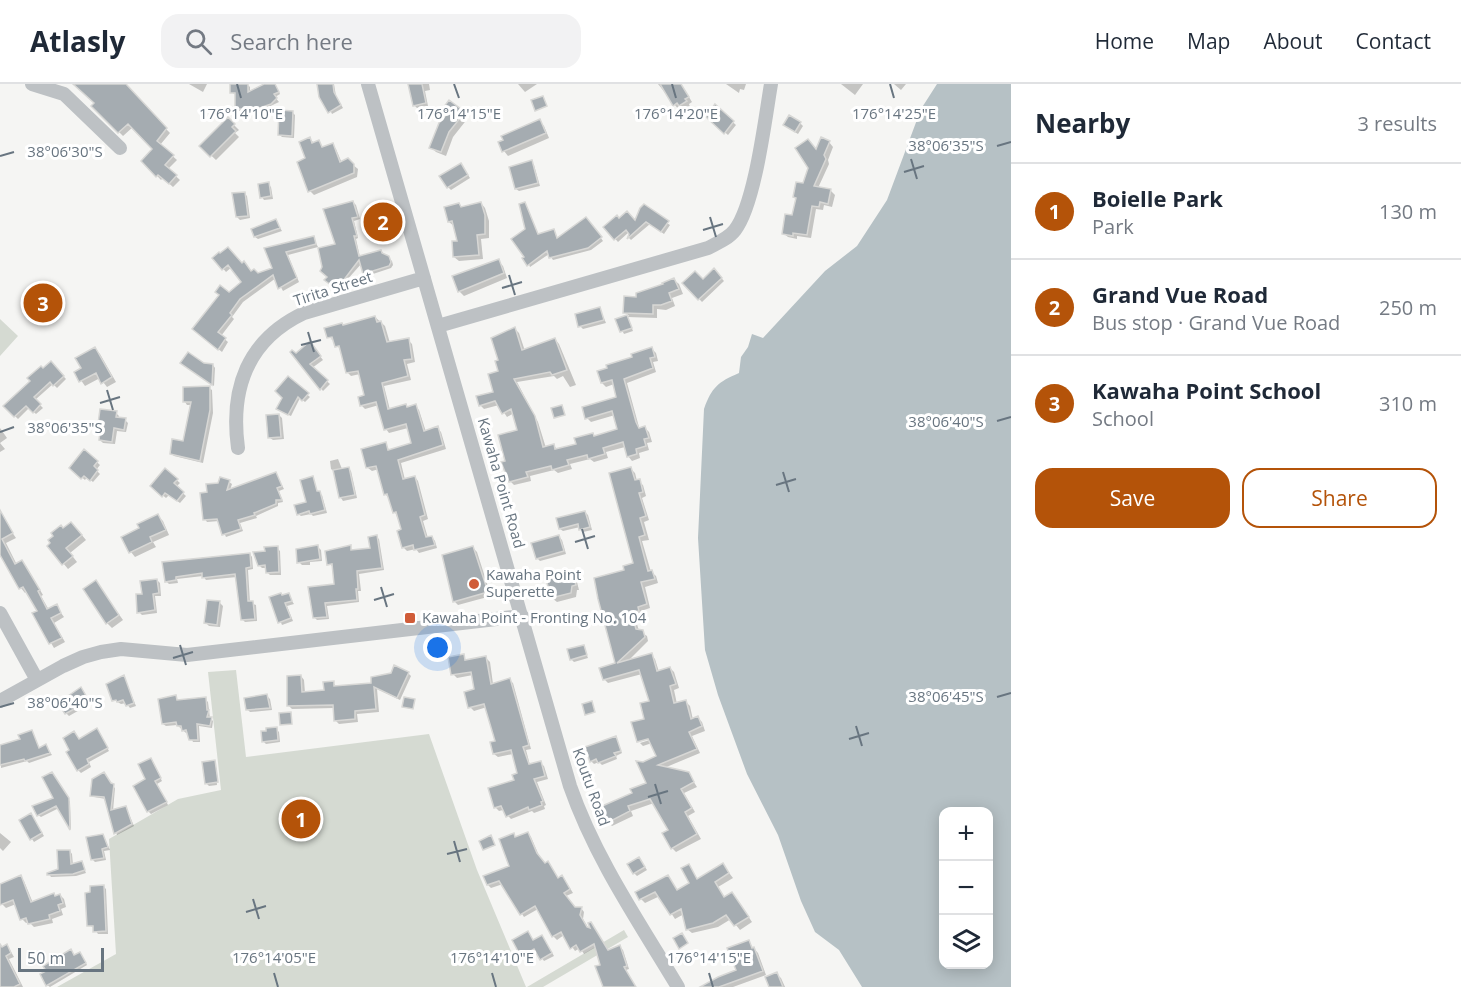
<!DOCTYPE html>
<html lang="en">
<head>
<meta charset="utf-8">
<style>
	:root { --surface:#fff; --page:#f2f2f3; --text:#1f2937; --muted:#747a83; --line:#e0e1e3; --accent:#b45309 }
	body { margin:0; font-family:"Open Sans",sans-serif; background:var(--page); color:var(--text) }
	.controls { position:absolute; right:18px; bottom:18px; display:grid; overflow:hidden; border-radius:12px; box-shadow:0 3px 15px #0003 }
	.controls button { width:54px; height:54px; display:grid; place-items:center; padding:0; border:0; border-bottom:2px solid var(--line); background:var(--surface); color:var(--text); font:30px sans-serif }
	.scale { position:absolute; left:18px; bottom:15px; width:86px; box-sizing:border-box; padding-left:6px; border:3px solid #687580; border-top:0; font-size:16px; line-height:21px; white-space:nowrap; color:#687580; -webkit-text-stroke:4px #fff; paint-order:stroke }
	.you { position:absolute; left:438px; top:564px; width:21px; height:21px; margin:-15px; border:4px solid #fff; border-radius:50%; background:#1a73e8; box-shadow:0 0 0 9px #1a73e833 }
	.badge { display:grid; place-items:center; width:39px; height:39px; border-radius:50%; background:var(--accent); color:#fff; font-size:20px; font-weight:700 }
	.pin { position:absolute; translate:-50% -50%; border:3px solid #fff; box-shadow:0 2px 6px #0006 }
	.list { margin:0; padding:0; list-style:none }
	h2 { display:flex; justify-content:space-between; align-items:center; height:78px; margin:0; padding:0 24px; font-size:26px }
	h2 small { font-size:20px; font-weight:400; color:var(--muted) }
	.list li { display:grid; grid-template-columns:39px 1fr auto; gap:18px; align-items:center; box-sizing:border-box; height:96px; padding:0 24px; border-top:2px solid var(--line) }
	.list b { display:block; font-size:22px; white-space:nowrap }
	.list p { margin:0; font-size:20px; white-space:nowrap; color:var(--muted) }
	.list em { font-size:20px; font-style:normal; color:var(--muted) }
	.actions { display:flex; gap:12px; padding:18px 24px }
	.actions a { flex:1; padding:14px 0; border:2px solid var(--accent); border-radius:18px; text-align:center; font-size:21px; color:var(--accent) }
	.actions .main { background:var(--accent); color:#fff }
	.icon { flex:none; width:33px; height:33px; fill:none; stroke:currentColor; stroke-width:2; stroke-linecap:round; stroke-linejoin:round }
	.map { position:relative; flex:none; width:1011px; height:903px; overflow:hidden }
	header { display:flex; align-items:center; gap:36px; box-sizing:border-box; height:84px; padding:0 30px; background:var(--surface); border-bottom:2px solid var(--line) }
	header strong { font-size:28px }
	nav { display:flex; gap:33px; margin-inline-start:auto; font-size:21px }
	.search { width:420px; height:54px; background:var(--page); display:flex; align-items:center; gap:15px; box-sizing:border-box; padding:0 21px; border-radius:18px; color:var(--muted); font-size:22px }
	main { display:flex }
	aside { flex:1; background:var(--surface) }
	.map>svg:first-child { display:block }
</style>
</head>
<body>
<header>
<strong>Atlasly</strong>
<div class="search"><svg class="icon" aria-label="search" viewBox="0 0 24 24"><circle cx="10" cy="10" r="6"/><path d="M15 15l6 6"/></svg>Search here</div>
<nav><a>Home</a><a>Map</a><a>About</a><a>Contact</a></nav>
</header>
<main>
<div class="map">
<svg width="1011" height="903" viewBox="0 0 1011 903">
	<rect width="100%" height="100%" fill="#f5f5f3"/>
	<path fill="#d5dad2" d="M0 235 18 252 0 272Z
		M236 586 246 673 429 650 477 786 526 903H57L116 870 109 755 178 715 221 706 208 588Z
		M624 846 628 853 543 903H527Z"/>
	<path fill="#b6c1c5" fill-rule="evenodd" d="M937 0H1011V903H862L839 866 815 848 801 817 778 751 747 690 718 611 705 566 698 454 704 325C712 303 718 298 739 289L741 273 748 263 752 250 763 254 825 187 857 162 887 116 921 25ZM944 728H988V880H944Z"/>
	<path fill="#0003" d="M77 0H122L170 49 160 61 177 76 168 85 180 96 173 103 163 94 161 96 143 77 154 65 133 43 123 52 93 22 96 19Z
		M189 0H207L203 8Z
		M235 0H247L250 3V9L268 0H275L280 10 275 13 279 18 260 27H239L236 24V11L231 8Z
		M318 0H334L336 12 343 24 332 30Z
		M410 0H429L430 6 425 7 428 22 417 24 414 21Z
		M518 0H537L525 8Z
		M658 0H681L692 18 689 20 690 23 685 26 682 24 679 26Z
		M726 0H746L744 6 740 5 739 9Z
		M841 0H863L855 11Z
		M894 0H906L901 6Z
		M716 23 736 41 728 51 708 33Z
		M292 28 295 31 294 54 282 53 279 50Z
		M464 29 468 34 453 53 446 72 436 68 431 63Z
		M228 35 239 46 235 49 239 53 216 76 201 62Z
		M539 37 544 42 549 54 508 72 504 67 500 59Z
		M800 39 803 42 798 50 788 44Z
		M310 55 314 59 319 58 324 64 332 61 336 65 342 79 353 81 358 85 357 93 314 111 310 107 307 75Z
		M829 58 833 63 828 76 829 80 818 104 831 107 835 111 832 123 824 121 823 126 816 125 811 154 797 152V155L788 153 783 149 793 133 797 115 794 113 804 101 817 67Z
		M531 78 534 81 540 102 519 107 516 105Z
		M463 83 470 94 451 106 448 103Z
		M268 100 271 103 273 115 264 116 262 113Z
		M244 109 247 112 250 134 240 136 237 133Z
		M353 118 356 121 360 135 354 137 358 154 356 155 360 173 381 167 392 177 393 181 391 184 367 192 362 179 338 206 329 198 337 161Z
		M481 119 485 124 489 137V154L481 155 483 175 459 177 454 173 459 158 454 142 449 138 459 120 463 124Z
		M524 120 539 152 554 147 558 155 589 137 603 157 591 166 553 176 549 170 530 183 526 173 527 146Z
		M642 124 670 141 664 150 650 140 631 156 629 154 631 150 629 148 618 158 605 143 619 136 636 139Z
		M276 137 282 147 258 155 255 153Z
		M313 153 318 163 288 171 299 198 283 207 276 194 243 218 232 233 234 235 221 252 228 258 222 268 197 248 229 210 244 198 232 183 226 188 214 174 242 181 252 189 258 191 274 185 266 165Z
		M498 177 503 182 507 194 464 212 459 207Z
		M714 186 724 197 702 218 684 199 703 197Z
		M674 196 679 200 683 210 672 214 675 222 666 226 657 225V234L627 233 633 247 624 250 617 236 629 232 625 228 637 214Z
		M600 225 606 239 583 245 580 242Z
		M375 233 385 242 390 259 408 256 412 260 415 278 407 280 411 296 384 302 390 326 406 321 408 324 415 322 419 326 426 348 437 344 441 348 446 365 401 379 405 396 415 393 418 397 428 435 423 437 428 454 432 453 435 457 437 464 419 469 416 465 407 467 403 463V447L389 414 385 410 379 385 372 387 368 384 363 366 385 360 390 367 413 360 408 344 389 349 386 345 379 321 365 325 361 321 366 313 360 290 351 292 347 288 340 266 335 256 330 255 340 252 344 243Z
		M515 245 519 249 525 267 555 255 559 260 576 301 570 303 563 292 557 295 554 292 517 298 538 338 546 364 554 362 558 366 578 361 593 351 595 353 619 346 615 331 591 338 587 334 618 314 614 300 606 303 602 299 634 274 652 265 656 269 658 277 653 278 656 288 627 299 639 343 641 345 645 344 649 348 652 358 647 359 649 366 639 369 640 374 632 377 628 372 625 363 606 368 608 374 594 378 590 375 570 380 572 385 558 389 554 386 530 392 531 397 514 401 510 397 507 378 518 347 514 329 507 333 499 321 484 325 480 321 495 309Z
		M312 262 323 276 312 284 330 300 323 307 296 271Z
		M95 265 100 270 116 298 107 303 100 294 85 302 76 289 83 285Z
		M51 279 66 295 57 304 53 300 35 316 43 324 36 330 29 324 18 335 5 322Z
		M185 281H213L215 284 214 302Z
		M288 294 310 313 305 318 300 314 291 332 280 327Z
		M209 304 212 306 213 329 203 379 174 372 171 369 185 359 192 321H187L185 318Z
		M116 329 119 332 118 335 125 336 128 339 126 348 117 347 115 360 103 359 100 356 102 342 100 339Z
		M279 331 282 334 284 355 273 356 270 354Z
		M0 344 7 354 0 359 5 365 0 368Z
		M85 367 100 381 96 386 100 390 93 398 87 393 85 396 71 384Z
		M338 375 342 385 348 384 351 387 357 414 343 417 341 414 335 388 331 385 330 377Z
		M630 384 635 389 637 397 643 401 646 412 642 414 649 436 644 438 649 456 642 457 651 488 656 492 658 499 645 503 650 524 641 527 642 531 635 533 639 547 647 552 648 557 627 578 651 571 655 575 659 588 670 584 674 588 679 604 674 606 677 620 686 618 690 622 693 636 698 634 702 638 705 647 692 652 700 669 664 684 688 689 697 703 684 709 695 728 688 732 701 755 676 768 672 764 670 746 654 719 631 727 633 732 612 742 608 738 634 710 648 700 643 679 658 673 652 659 643 662 640 659 656 654 655 651 639 656V658L633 640 646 636 651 618 642 590 608 599 604 595 617 580 599 515 635 480Z
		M165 386 180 399 176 403 186 412 180 419 169 411 166 414 152 402Z
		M276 390 284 405 279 407 283 418 278 419V422L256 432 257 434 240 439 243 447 226 453 219 437 207 438 205 435 208 410 229 398 232 400 230 406Z
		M312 394 318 409 322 411 327 429 313 432 311 430 301 432 298 430 308 419Z
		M585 428 588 431 592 446 583 448 580 443 563 447 560 445Z
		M158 432 163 437 169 451 153 458 156 463 135 473 131 468 123 453 141 445Z
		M5 438 16 454 6 459 17 481 22 478 26 482 43 511 41 512 49 526 56 522 64 533 54 539 65 558 54 564 34 530 39 527 27 507 25 509 21 504 0 470V440Z
		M76 444 86 456 70 469 77 478 68 485 49 462 63 446Z
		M376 453 379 455 384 486 359 490 361 507H358L359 518 327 522 329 535 317 536 314 533 336 501 334 483 329 480 350 463 353 467 372 465Z
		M559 453 562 456 566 470 540 477 537 474Z
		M318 463 321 466 322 477 310 478V481H302L299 478Z
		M277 464 280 467 281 491H270L267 488V484H262L259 481Z
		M473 464 477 468 491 512 458 521 454 517Z
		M250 470 252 473 253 485 248 486 250 519 256 521 257 537 245 538 242 535 237 493 206 496 203 492 177 495 178 499 169 500 166 497 164 480Z
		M557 489 560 493 571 490 576 494 579 506H577L576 513 557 518 552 514Z
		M157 496 160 499 161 512H155L157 529 142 531 139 528Z
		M96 498 123 536 112 544 107 539Z
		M288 511 294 520 287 522 293 537 282 541 271 514Z
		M220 519 223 522 220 543 209 542 206 539Z
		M583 562 588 574 574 578 571 575Z
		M463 572 467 577 486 574 490 578 493 600 509 596 513 599 531 665 526 666 530 681 540 679 544 682 548 695 537 698 546 721 544 722 545 725 534 729 532 727 511 735 503 726 499 727 495 723 519 690 513 670 498 673 494 670 492 659 497 658 487 623 474 627 470 623 475 606 473 591 457 594 453 590Z
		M408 589 411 592 400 616 377 605 379 628 357 630 358 638 339 640 336 637 334 624 292 625 289 622 301 592 304 596 305 609 325 608 333 598 337 604 372 600Z
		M124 593 136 622 130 624 126 619 121 620 114 616Z
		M84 608 90 620 69 632 66 629Z
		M267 612 270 615 272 626 250 628 247 625Z
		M176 613 179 618 205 615 208 618 210 634 213 637 212 644 199 642 200 658H193L189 649H186L177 641 166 642 163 640Z
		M276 645 279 648 280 658 266 660 263 657Z
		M32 648 40 665H48L52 671 29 679 27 677 1 684 0 662 22 656Z
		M99 649 109 667 89 678 91 683 81 689 78 686 79 656Z
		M615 654 622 669 616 672 617 675 602 681 599 678 594 680 591 677Z
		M151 676 162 697 157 700 168 721 151 730 148 727 147 696Z
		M215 678 217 701 209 702 206 699 204 679Z
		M54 692 70 718 71 746 59 724 41 733 38 731 55 714Z
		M111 701 115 704 113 727 126 723 134 742 117 751 106 715 94 713 92 711Z
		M33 734 44 752 34 758 32 755Z
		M0 749 11 758 3 767 0 764Z
		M528 749 531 753 540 774 558 795 562 793 565 796 573 809 566 812 575 824H581L584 828 583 835 589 845 592 847 591 840 608 868 620 863 623 866 629 885 626 886 636 903H605L596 863 584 870 580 864 575 867 564 851 557 856 553 852 538 825 524 833 503 800 491 804 488 801 511 783 513 750 517 754Z
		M103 751 110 766 104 767 106 776 95 778 92 775Z
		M70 767 72 770 73 781 81 778 86 789 76 792 51 793 49 790 59 786Z
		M641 777 647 786 637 792 634 789Z
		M723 781 733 794 718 803 725 814 732 810 736 814 752 838 740 846 731 835 718 843 692 849 687 845 684 830 675 835 660 812 645 819 641 815 668 793 678 807 691 800 689 782 698 796Z
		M20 793 24 797 33 819 60 811 64 815 66 823 61 825 63 831 52 835 53 839 34 843 29 838 26 839 22 835 16 820 6 824 2 820 0 813Z
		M103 802 106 805 108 850H98L94 844 89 841Z
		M544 855 554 872 544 877 537 867 525 874 523 872 533 858Z
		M748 858 758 869 766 891 733 903H703L737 887Z
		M0 862 2 864 6 862 10 866 14 873 9 875 23 903H0Z
		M75 872H82L87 881 50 903 47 901Z
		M776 890 781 894 785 903H770Z"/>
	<path fill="#a5acb1" stroke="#d7d7d5" stroke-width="1.5" d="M73 0H126L167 44 157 57 174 71 165 81 177 91 169 100 158 91 156 93 141 77 152 65 128 40 118 49 91 22 94 19Z
		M230 0H248V8L264 0H275L279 8 274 10 277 14 271 20 257 25H235V9H230Z
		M317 0H333L334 8 341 21 328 29 319 13Z
		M408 0H422L426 19 413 22Z
		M660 0H681L689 13 685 15 687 17 679 22 677 19 673 22Z
		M543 12 547 22 535 27 531 16Z
		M449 16 465 28 449 48 441 68 429 64 439 39 445 32 440 28Z
		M715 20 734 37 724 50 706 33Z
		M279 26 293 27 292 52 278 51Z
		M789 31 801 38 795 48 783 41Z
		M228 33 235 40 232 43 236 47 210 73 199 62Z
		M540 35 546 49 502 68 498 58 503 56 501 52Z
		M310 53 312 59 319 56 322 63 333 59 340 78 348 74 354 80V89L308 108 297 78 305 74 299 58Z
		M821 53 830 57 824 71 826 75 814 102 831 105 828 120 820 118 819 123 812 122 807 151 793 149V152L782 150 785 130 792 131 796 114 793 113 796 98 803 99 808 84 795 64 808 55 816 65Z
		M532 76 538 99 515 105 509 83Z
		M461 79 468 91 447 104 439 92Z
		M269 98 271 112 260 114 258 100Z
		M245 108 248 132 236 133 232 109Z
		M353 117 358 133 352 134 357 152H354L359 172 381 166 382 169 389 172 391 178 389 182 363 190 359 176 343 197 341 196 335 204 324 196 327 193 320 187 322 183 318 164 335 160 323 125Z
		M481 118 485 131V150L477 151 479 171 453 173 452 157H457L452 137 448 138 444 123 459 119 461 123Z
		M525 118 538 150 554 145 557 154 586 133 602 153 588 164 549 174 547 167 527 182 522 174 524 173 511 155 525 145 519 120Z
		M644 120 669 137 661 148 646 138 627 155 629 150 626 146 614 156 603 143 617 131 619 134 627 127 635 136 640 124Z
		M276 135 280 144 254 153 251 145Z
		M314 152 316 160 286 168 297 194 278 205 273 191 240 215 230 229 232 231 218 248 226 254 218 266 192 245 219 211 215 208 220 201 229 208 241 198 228 181 222 186 212 174 219 168 220 169 228 163 242 179 244 177 251 187 254 185 258 189 272 184 264 164Z
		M499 175 504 189 458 208 452 192Z
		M714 184 722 194 698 216 682 199 695 187 703 195Z
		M674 194 679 205 669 209 672 217 661 221H653V230L623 229 624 212 636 213V209L663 200 662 199Z
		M600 223 604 236 578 243 575 230Z
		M627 231 632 244 620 248 615 235Z
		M375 232 377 238 381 237 387 258 409 254 412 275 404 276 408 292 382 299 388 325 406 320 407 323 416 320 424 347 438 342 443 361 398 376 403 395 415 392 425 431 420 433 426 453 432 452 435 461 414 466 413 461 402 464 397 447 401 445 396 428 393 429 387 410 384 411 376 382 366 384 361 365 386 358 388 366 411 359 406 340 384 346 376 318 360 322 358 313 364 311 358 287 346 289 339 262 335 263 332 253 327 254 324 244 342 239 343 241Z
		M515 243 522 266 555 254 567 286 552 291 550 288 514 295 535 332 543 363 554 360 555 365 576 360 574 354 593 349 594 352 617 345 612 327 585 335 582 323 616 313 612 296 601 299 597 287 607 284 606 281 632 273 631 270 652 263 655 273 650 274 653 284 624 295 636 338 639 344 645 342 649 354 644 355 646 362 636 365 637 370 627 373 623 358 603 364 605 370 588 375 587 371 567 376 569 381 552 386 551 382 526 388 528 393 509 398 501 378 505 377 498 351 517 346 511 325 502 330 495 317 479 322 476 312 493 308 488 290 498 287 495 277 498 276 491 254Z
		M310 257 321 272 310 280 328 296 320 306 290 268 292 266 296 269Z
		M95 263 112 293 101 300 96 289 79 298 74 288 81 284 75 274Z
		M188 268 204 279 213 280 212 301 180 279Z
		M51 277 64 292 53 302 50 298 34 313 41 320 33 329 26 322 14 333 3 322 30 297 27 294 41 282 43 284Z
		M288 292 309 309 302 317 298 313 288 331 276 325 282 314 275 307Z
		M210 302V326L200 377 170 370 172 355 183 357 191 318H183V303Z
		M562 321 565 331 554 334 551 324Z
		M100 325 117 327 116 333 126 334 124 346 114 344 112 358 99 356 101 340H98Z
		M279 330 281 353 268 354 266 331Z
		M84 365 98 377 94 382 98 386 90 397 84 392 81 395 69 384Z
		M349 383 355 411 339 414 333 386Z
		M631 383 635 396 640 395 643 408 639 409 646 432 640 434 645 451 639 453 648 487 652 486 655 495 641 498 647 520 638 523 639 527 631 528 636 545 643 546 645 553 617 579 652 569 657 587 670 583 676 600 670 602 674 619 686 616 691 635 698 632 702 642 689 648 697 665 658 681 689 688 694 698 681 705 692 724 685 728 697 750 671 765 662 749 668 746 650 715 628 722 630 727 607 739 600 723 632 709 630 705 646 699 636 677 643 678 656 672 648 655 637 658 631 638 644 635 640 619 649 617 639 586 603 596 599 584 615 579 598 515 594 494 624 486 623 482 633 479 609 389Z
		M165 384 178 395 174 399 184 408 177 417 165 409 162 413 150 402Z
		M276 388 282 402 277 404 282 416H276V420L254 429 255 431 238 436 241 445 222 451 217 435 203 436 200 409 207 408 206 400 218 399 220 393 230 396 227 406Z
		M313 392 317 407H320L325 426 310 430 309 427 297 431 294 421 306 418 300 396Z
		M0 426 13 449 2 455 15 480 22 476 40 506 38 507 47 525 57 520 61 529 51 534 62 554 49 560 32 529 37 527 23 503 19 505 0 471Z
		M585 427 590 443 579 446 578 440 559 445 556 434Z
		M158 430 166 446 150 453 152 458 129 469 121 453 139 444 137 440Z
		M71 438 82 451 66 464 73 472 62 481 47 462 50 459 48 456 53 452 51 449 61 441 63 444Z
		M377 451 382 484 357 487 358 505H356L357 516 325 519 327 533 313 534 308 503 334 500 332 480 327 481 325 467 351 461V466L370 464 368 453Z
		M559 451 564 467 536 475 531 459Z
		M318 461 320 475 297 479 296 465Z
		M278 462 279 488 266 489 265 481 258 482 253 468 265 467 264 463Z
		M473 462 488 508 453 518 442 471Z
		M250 469 251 483 246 484 248 517H253L255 535 241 536 235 490 202 494V489L176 493V496L165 498 162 478Z
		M557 487 558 492 572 488 576 501 572 502 571 509 551 514 545 491Z
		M157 495 159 509 153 510 155 526 137 529 136 510H142L140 497Z
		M96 496 119 531 106 540 83 505Z
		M281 509 282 511 289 509 292 517 285 519 291 534 278 539 269 513Z
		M207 516 220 517 217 541 204 539Z
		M584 561 587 571 570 576 567 565Z
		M464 570 465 576 486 572 491 600 510 594 529 661 523 663 529 680 541 677 545 692 534 695 543 717 541 718 542 721 529 726 528 723 506 733 501 722 494 724 488 704 514 696 512 691 517 689 511 666 493 670 490 658 495 657 484 620 468 624 464 608 474 605 471 588 451 591 448 573Z
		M394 581 409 588 397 614 374 603 376 625 355 627V635L334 637 333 621 287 622V592L301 591 302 608 324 606 323 598 334 597V602L371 599V593L391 589Z
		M124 591 134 619 126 622 123 616 117 618 116 616 112 617 106 600Z
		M81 603 89 617 65 630 58 619Z
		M267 610 270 624 246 626 244 614Z
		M176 611 177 616 206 613 207 626H209L207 633H212L210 642 197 640 198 656H189L186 646 182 647 181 642H177L176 638 162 640 158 615Z
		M404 613 415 615 413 625 402 623Z
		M592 617 595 628 585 631 582 620Z
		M291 628 292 640 280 641 279 629Z
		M277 643 278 656 262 658 261 647H266V644Z
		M97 644 108 664 87 675 89 680 77 687 66 668 69 666 63 654 74 647 79 655Z
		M32 646 39 664 46 660 50 669 25 677 24 675 0 681V661L20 655 18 651Z
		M616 652 621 667 614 669 616 672 598 679 596 675 590 678 585 663Z
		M151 674 161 694 155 697 167 718 147 728 133 702 145 695 138 680Z
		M215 676 218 698 205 700 202 678Z
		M52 688 69 714 70 746 56 722 37 732 32 722 53 714 42 693Z
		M104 688 111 699 114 700 111 726 126 722 132 740 114 750 104 713 90 712 92 695Z
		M31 729 42 749 30 756 19 736Z
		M528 748 537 769 545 779 548 777 558 794 562 791 570 805 564 809 575 823H582L580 831 587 843 590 844 588 839 591 838 608 866 620 861 627 882 624 883 636 903H603L595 882 600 881 594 860 580 868 576 861 570 865 561 848 552 853 535 822 520 831 499 797 487 801 483 792 509 782 499 755 514 749 515 753Z
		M103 750 108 763 102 765 104 774 91 776 86 753Z
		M491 751 495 761 483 766 479 757Z
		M57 766H70L71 780 82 777 85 786 73 790 47 791V789L58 785Z
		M639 773 645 783 633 790 627 780Z
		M723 779 729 789 715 798 724 813 732 808 749 833 734 842 726 831 713 839 686 846 681 825 670 831 655 808 639 816 635 808 668 791 677 806 689 799 681 784 689 780 697 795Z
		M21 791 31 818 54 809 55 812 60 810 63 819 58 821 60 827 49 831 50 835 28 840 26 834 20 836 13 816 0 821V800Z
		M104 801 106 847 93 848V842H87L85 809 90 808V802Z
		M528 847 533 856 542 851 552 869 540 876 534 865 521 873 512 856Z
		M682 849 688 859 679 865 673 854Z
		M749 856 752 864 754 863 763 887 719 903H700L718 893 736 886 727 864Z
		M0 860 2 863 7 860 11 869 6 872 20 900 14 903H0Z
		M71 865 74 871 80 868 86 879 46 902 40 890 46 887 43 882Z
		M777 888 783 903H769L765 893Z"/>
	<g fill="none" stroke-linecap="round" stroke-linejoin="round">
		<path stroke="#bdc1c4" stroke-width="14" d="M32 0 64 10 120 64
			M368 0 570 702C595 774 639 838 678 903
			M438 242 708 164C718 159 729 154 735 146 755 120 765 35 771 0
			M238 364C230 305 247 256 304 229L424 194
			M0 529 37 596
			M0 617 63 582 83 573 101 568 121 565 187 571 522 532"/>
	</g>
	<path fill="none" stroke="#687580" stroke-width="2" d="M237 0 241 14M454 0 459 14M672 0 676 14M890 0 894 14M997 62 1011 58M0 72 14 68M911 75 917 95M904 88 924 82M710 133 716 153M703 146 723 140M509 191 515 211M502 204 522 198M308 248 314 268M301 261 321 256M107 306 113 326M100 319 120 313M997 337 1011 333M0 348 14 343M783 388 789 408M776 401 796 395M582 445 588 465M575 458 595 452M381 503 387 523M374 516 394 510M180 561 186 581M173 574 193 568M997 613 1011 609M0 623 14 619M856 642 862 662M849 655 869 649M655 700 661 720M648 713 668 707M454 757 460 778M447 770 467 765M253 815 259 835M246 828 266 822M274 889 278 903M492 889 496 903M709 889 713 903"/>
	<g fill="#d05c38" stroke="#fff" stroke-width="2">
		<circle cx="474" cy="500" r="6"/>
		<rect x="404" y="528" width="12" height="12" rx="3"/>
	</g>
	<g text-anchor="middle" stroke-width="6" stroke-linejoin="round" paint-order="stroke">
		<g font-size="15" fill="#687580" stroke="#fff">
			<text transform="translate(333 205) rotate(-18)" y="5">Tirita Street</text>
			<text transform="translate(501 399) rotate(74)" y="5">Kawaha Point Road</text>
			<text transform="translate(591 703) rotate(70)" y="5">Koutu Road</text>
		</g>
		<g font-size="15" fill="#687580" stroke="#fff" text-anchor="start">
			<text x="486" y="496">Kawaha Point<tspan x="486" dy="17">Superette</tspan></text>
			<text x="422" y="539">Kawaha Point - Fronting No. 104</text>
		</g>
	</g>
	<g font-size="15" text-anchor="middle" fill="#687580" stroke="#fff" stroke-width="6" stroke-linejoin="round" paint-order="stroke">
		<text x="241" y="35">176°14'10"E</text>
		<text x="459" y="35">176°14'15"E</text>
		<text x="676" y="35">176°14'20"E</text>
		<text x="894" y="35">176°14'25"E</text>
		<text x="946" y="67">38°06'35"S</text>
		<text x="65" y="73">38°06'30"S</text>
		<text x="946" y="343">38°06'40"S</text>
		<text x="65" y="349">38°06'35"S</text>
		<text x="946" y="618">38°06'45"S</text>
		<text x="65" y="624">38°06'40"S</text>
		<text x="274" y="879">176°14'05"E</text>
		<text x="492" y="879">176°14'10"E</text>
		<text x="709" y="879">176°14'15"E</text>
	</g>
</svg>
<div class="controls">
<button>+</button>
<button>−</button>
<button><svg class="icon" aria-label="layers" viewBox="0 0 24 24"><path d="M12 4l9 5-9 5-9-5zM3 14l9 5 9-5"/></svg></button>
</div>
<div class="scale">50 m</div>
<div class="you"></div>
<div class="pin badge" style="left:301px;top:735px">1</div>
<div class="pin badge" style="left:383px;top:138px">2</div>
<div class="pin badge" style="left:43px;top:219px">3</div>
</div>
<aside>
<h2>Nearby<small>3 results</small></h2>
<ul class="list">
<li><span class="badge">1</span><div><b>Boielle Park</b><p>Park</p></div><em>130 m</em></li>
<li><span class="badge">2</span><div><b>Grand Vue Road</b><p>Bus stop · Grand Vue Road</p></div><em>250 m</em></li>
<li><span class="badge">3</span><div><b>Kawaha Point School</b><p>School</p></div><em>310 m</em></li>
</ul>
<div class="actions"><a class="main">Save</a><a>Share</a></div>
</aside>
</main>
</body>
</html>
